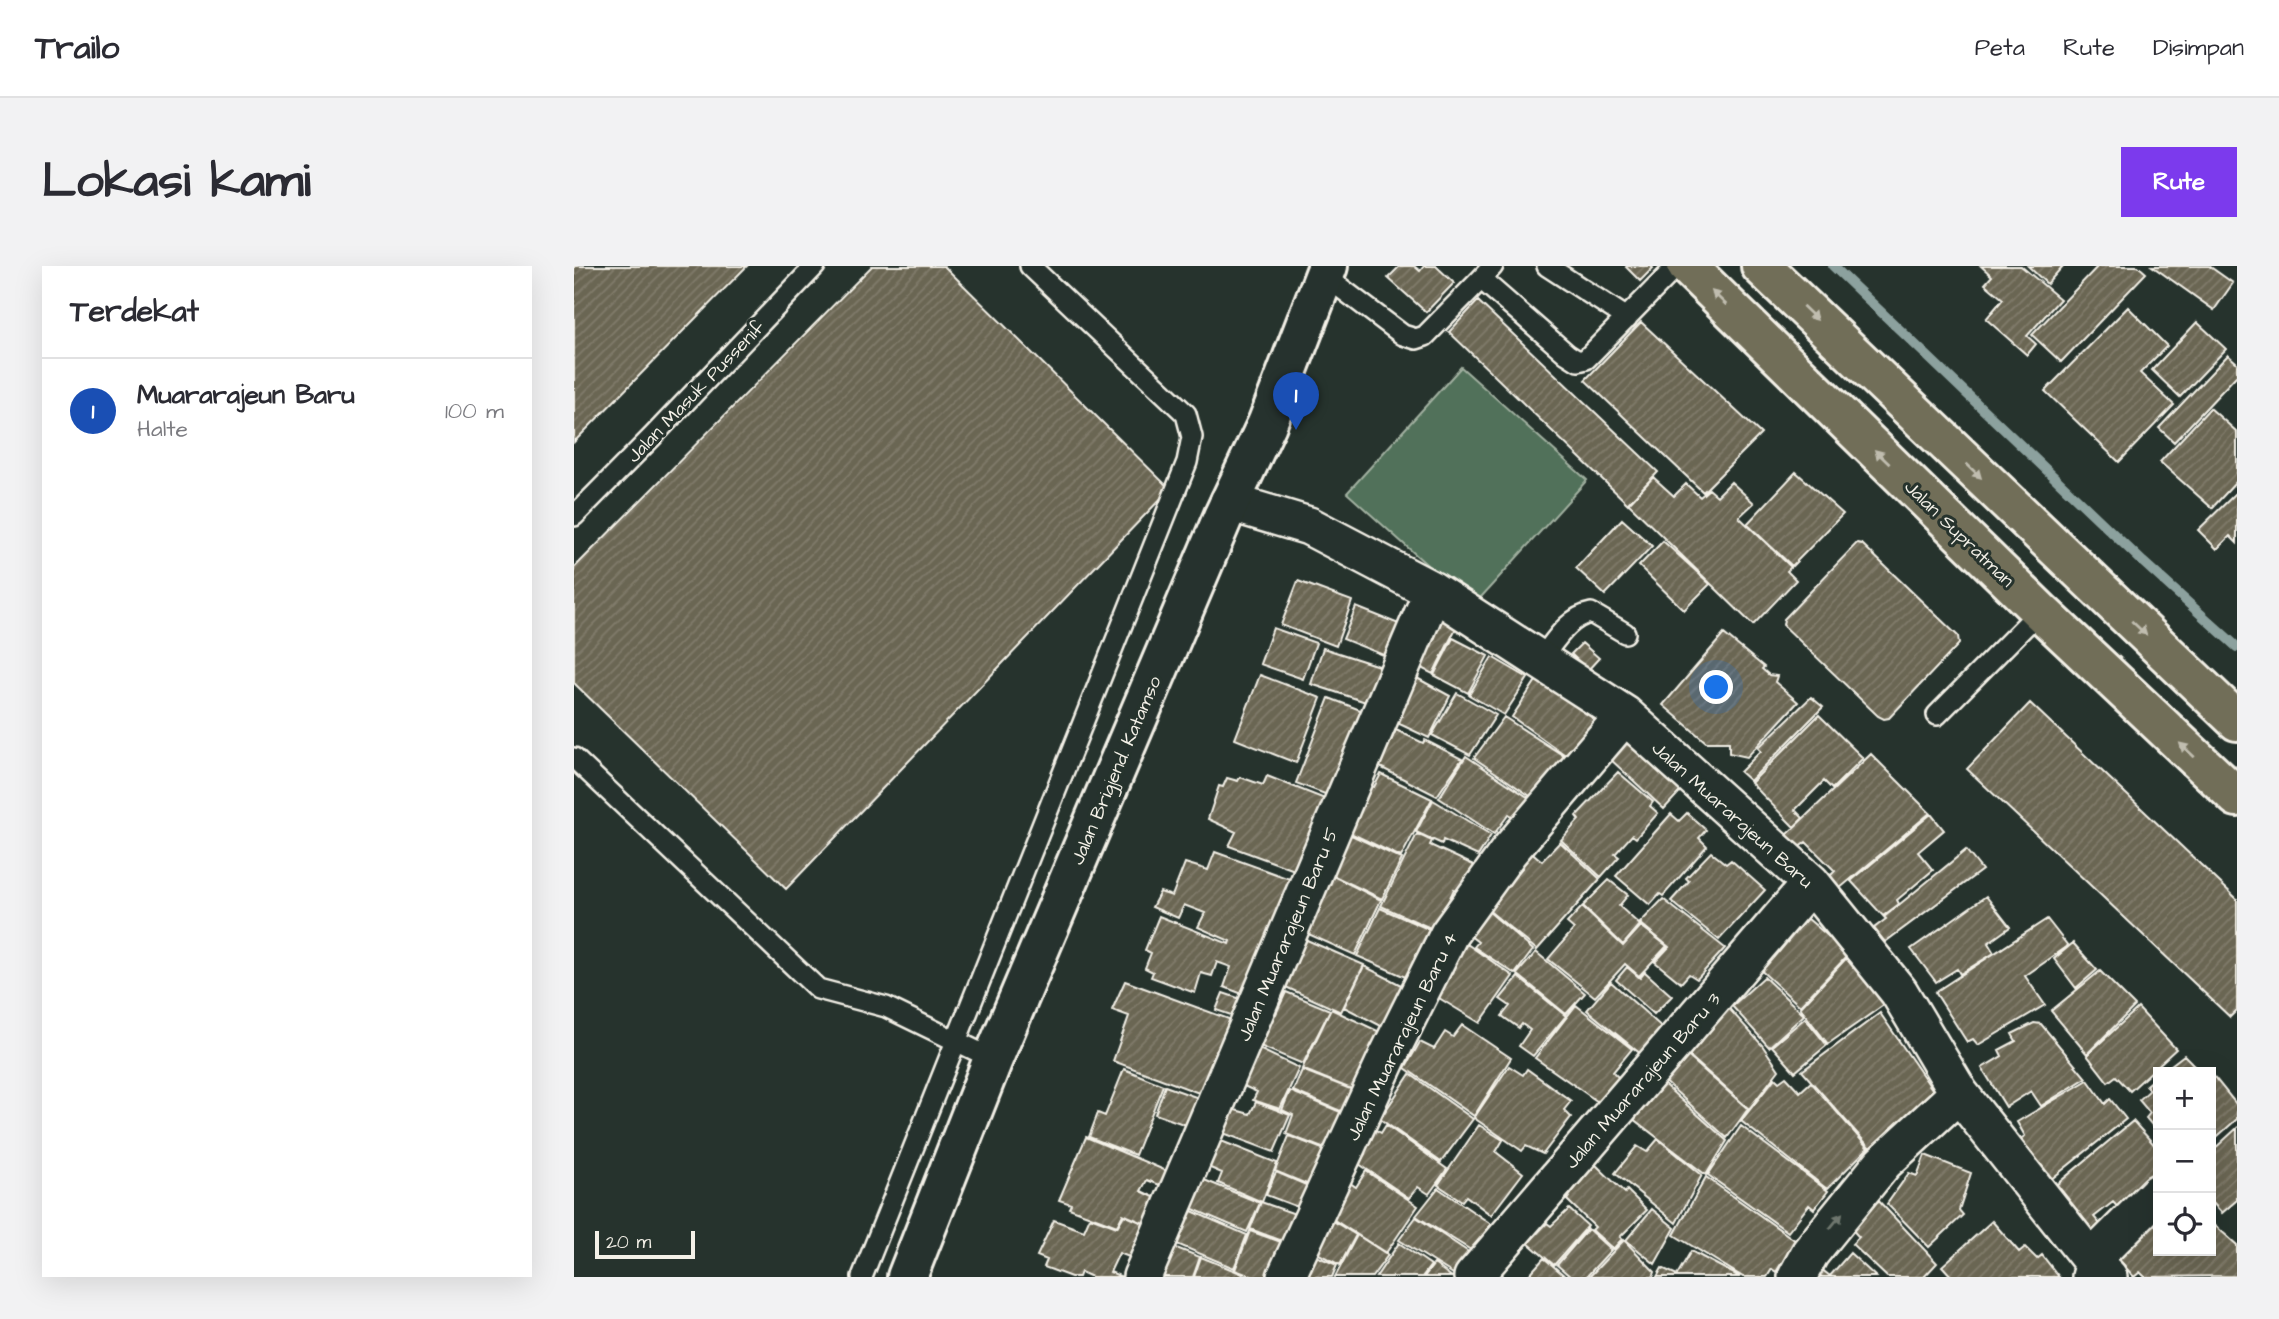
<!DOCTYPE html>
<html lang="id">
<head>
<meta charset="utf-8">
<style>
	:root { --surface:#fff; --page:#f2f2f3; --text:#2b2b33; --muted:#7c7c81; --line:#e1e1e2; --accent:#7c3aed }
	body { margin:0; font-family:"Architects Daughter",sans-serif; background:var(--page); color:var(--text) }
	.controls { position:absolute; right:21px; bottom:21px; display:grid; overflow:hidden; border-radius:0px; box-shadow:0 7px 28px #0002 }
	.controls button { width:63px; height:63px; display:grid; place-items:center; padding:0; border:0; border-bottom:2px solid var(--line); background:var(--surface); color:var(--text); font:35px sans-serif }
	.scale { position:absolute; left:21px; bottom:18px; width:100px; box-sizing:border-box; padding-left:7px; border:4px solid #f4f1e8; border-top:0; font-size:19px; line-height:24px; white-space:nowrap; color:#f4f1e8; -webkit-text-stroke:5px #26332d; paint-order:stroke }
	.you { position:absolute; left:1143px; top:422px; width:24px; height:24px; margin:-18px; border:5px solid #fff; border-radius:50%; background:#1a73e8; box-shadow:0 0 0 10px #1a73e833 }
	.badge { display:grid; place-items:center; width:46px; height:46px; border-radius:50%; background:var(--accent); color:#fff; font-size:23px; font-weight:700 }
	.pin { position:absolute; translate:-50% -58px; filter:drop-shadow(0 2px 4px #0008) }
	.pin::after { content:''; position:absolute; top:37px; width:24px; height:21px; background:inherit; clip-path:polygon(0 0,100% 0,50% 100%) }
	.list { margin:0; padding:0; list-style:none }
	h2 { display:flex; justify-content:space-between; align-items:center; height:91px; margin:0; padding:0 28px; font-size:30px }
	h2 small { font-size:23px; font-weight:400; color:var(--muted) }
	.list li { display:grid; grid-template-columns:46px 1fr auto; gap:21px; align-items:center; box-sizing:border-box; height:105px; padding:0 28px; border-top:2px solid var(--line) }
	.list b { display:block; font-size:26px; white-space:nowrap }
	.list p { margin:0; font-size:23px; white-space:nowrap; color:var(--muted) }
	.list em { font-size:23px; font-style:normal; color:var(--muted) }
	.icon { flex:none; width:38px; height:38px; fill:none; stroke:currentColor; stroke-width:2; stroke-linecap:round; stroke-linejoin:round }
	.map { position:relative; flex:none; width:1663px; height:1011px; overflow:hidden; border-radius:0px }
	header { display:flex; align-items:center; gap:42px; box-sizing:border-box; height:98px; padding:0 35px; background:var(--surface); border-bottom:2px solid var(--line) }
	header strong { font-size:33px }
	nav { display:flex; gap:38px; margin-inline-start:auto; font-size:24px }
	.intro { display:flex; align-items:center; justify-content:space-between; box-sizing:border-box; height:168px; padding:0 42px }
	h1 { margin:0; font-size:49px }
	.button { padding:18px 32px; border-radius:0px; background:var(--accent); color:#fff; font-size:24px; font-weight:700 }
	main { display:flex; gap:42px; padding:0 42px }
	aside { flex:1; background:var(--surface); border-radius:0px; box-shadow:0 7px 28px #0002 }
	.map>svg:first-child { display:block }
</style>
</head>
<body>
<header>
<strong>Trailo</strong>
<nav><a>Peta</a><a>Rute</a><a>Disimpan</a></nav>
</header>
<div class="intro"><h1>Lokasi kami</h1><a class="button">Rute</a></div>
<main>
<aside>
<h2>Terdekat<small></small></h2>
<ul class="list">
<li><span class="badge" style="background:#1a4fb4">1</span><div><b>Muararajeun Baru</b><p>Halte</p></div><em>100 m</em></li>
</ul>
</aside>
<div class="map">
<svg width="1663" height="1011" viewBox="0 0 1663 1011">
	<defs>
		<pattern id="building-hatch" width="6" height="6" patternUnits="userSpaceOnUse" patternTransform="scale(1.75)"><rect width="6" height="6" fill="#6b6653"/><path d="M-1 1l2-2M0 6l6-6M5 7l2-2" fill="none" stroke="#817c6c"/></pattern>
	</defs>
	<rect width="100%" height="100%" fill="#26332d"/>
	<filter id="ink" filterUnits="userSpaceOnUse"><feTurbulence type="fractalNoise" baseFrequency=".0143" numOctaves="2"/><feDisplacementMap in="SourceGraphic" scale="14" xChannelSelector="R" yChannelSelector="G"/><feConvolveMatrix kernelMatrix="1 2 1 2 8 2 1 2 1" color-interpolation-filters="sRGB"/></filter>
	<g filter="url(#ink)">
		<path fill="#51715a" stroke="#a2b1a1" stroke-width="2" d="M887 101 1013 214 899 340 773 227Z"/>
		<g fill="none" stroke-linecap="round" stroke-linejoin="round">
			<path stroke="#8ca19e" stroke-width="10" d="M1259 0 1569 296 1663 381"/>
		</g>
		<path fill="url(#building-hatch)" stroke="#f4f1e8" stroke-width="2" d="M0 0H173L0 176Z
			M298 0H370L596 223 212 623 0 417V302Z
			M826 0H840L846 5 850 0H862L880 17 852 46 814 12Z
			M1053 0H1077L1079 2 1066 15 1052 1Z
			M1407 0H1447L1486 33 1453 70 1462 78 1453 89 1412 53 1429 33 1411 18 1418 10Z
			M1454 0H1489L1473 18Z
			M1524 0H1564L1572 7 1487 96 1458 69Z
			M1578 0H1635L1659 17 1640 44Z
			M904 35 1084 206 1054 238 875 66Z
			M1554 41 1593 80 1566 107 1600 139 1545 196 1471 125Z
			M1067 56 1187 168 1129 226 1011 114Z
			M1623 56 1652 83 1606 131 1578 104Z
			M1654 89 1663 97V109L1600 176 1585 162Z
			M1636 142 1663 166V215L1638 242 1586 196Z
			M1222 206 1269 248 1218 300 1173 258Z
			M1079 211 1100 230 1112 218 1126 231 1135 223 1143 230 1157 216 1180 237 1165 251 1217 301 1213 305 1222 314 1179 359 1054 237Z
			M1663 226V277L1656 270 1643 283 1624 264Z
			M1048 253 1078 280 1031 329 1002 302Z
			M1089 275 1136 318 1110 344 1065 300Z
			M1283 277 1288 278 1384 370 1385 378 1315 452 1310 453 1304 450 1209 359 1210 353Z
			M724 315 778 335 762 380 707 359Z
			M782 341 835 362 822 394 769 373Z
			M863 351 883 360 859 408 841 399Z
			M699 362 742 377 729 413 686 398Z
			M1150 368 1190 401 1188 403 1195 409 1203 410 1201 416 1224 436 1173 491 1155 487V476H1132L1089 439Z
			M879 372 914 390 894 427 860 409Z
			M1008 377 1025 392 1014 404 997 388Z
			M749 382 814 403 801 439 737 418Z
			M918 391 954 412 930 449 895 429Z
			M969 404 1036 455 1004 498 938 451Z
			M686 409 747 432 722 497 661 473Z
			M841 411 876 430 855 472 817 454Z
			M883 427 922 449 896 489 858 469Z
			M1237 431 1249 441 1176 515 1166 506 1187 485 1184 482Z
			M755 432 797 448 764 533 722 517Z
			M1456 437 1663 633V744L1656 751 1393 503Z
			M1245 449 1289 492 1258 523 1250 515 1221 544 1229 552 1220 561 1177 517Z
			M930 451 993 492 962 534 900 492Z
			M822 464 849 477 851 474 888 493 863 530 804 500Z
			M1058 466 1113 518 1090 543 1035 492Z
			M1297 488 1356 547 1265 623 1254 612 1261 605 1232 576 1224 582 1212 569Z
			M892 490 955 532 940 551 935 548 920 568 865 532Z
			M1044 506 1079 536 1076 540 1084 547 1062 572 1058 569 1041 588 1045 591 1027 611 987 574 1005 554 1002 550Z
			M807 508 858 533 827 591 770 564 790 518 800 521Z
			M693 510 756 535 726 606 655 580 662 566 634 553 645 520 649 521 653 512 664 515 666 511 689 519Z
			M859 534 917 569 904 590 869 574 868 578 842 566Z
			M1113 547 1132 564 1125 572 1133 580 1089 630 1086 628 1076 639 1042 610 1097 548 1105 555Z
			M1357 548 1370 564 1344 586 1359 604 1323 634 1325 638 1309 650 1277 615Z
			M771 566 828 593 808 633 754 607Z
			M843 568 858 575 856 579 906 602 892 628 880 623 861 664 807 640Z
			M986 576 1026 613 963 684 913 643 949 601 943 597 955 584 968 595Z
			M1392 584 1408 604 1311 676 1300 662 1312 653 1310 651Z
			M641 586 724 616 676 731 650 721 657 701 643 696 638 710 627 707 621 727 577 711 579 706 571 702 577 687 571 684 585 650 655 678 656 675 624 661 631 647 610 639 604 652 578 641 586 626 598 630 611 597 634 604Z
			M1137 586 1152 598 1157 594 1191 624 1145 674 1097 635 1115 615 1112 612Z
			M753 607 807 634 781 689 732 667Z
			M1035 614 1054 629 1045 640 1066 659 1049 679 1009 640Z
			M1412 630 1436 661 1414 677 1420 687 1386 708 1383 703 1362 716 1337 683Z
			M1089 633 1151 682 1123 713 1115 708 1107 717 1081 696 1095 681 1066 657Z
			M1008 641 1049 680 1067 660 1093 680 1065 710 1051 698 1021 731 974 693 1000 663 993 657Z
			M806 642 861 666 836 713 783 690Z
			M913 644 959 684 941 708 900 681 904 676 895 669Z
			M1233 652 1275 688 1226 740 1182 700 1197 681 1205 686Z
			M1473 653 1494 680 1451 710 1471 739 1404 779 1399 773 1393 776 1361 726Z
			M726 671 790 699 767 746 705 718Z
			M1499 677 1523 704 1502 722 1480 693Z
			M893 678 939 710 906 757 860 729Z
			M1279 685 1318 733 1254 778 1226 742Z
			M962 686 1011 727 992 748 943 708Z
			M790 700 835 723 819 766 770 741Z
			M1053 701 1066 712 1071 706 1098 730 1080 748 1042 714Z
			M1526 705 1561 740 1513 788 1477 745Z
			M944 711 992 750 959 790 945 780 956 764 948 758 945 762 928 750 936 740 926 733Z
			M1190 711 1230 749 1195 781 1158 740Z
			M551 715 663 756 633 830 539 795 555 750 538 744Z
			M1037 716 1090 763 1068 789 1013 744Z
			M712 726 756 744 729 798 676 776 691 743 702 748Z
			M649 727 676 736 669 753 642 744Z
			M1150 737 1188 779 1205 804 1175 843 1112 787Z
			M1002 739 1058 783 1039 806 1046 813 1027 838 961 792Z
			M1564 742 1602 783 1556 825 1542 810 1534 816 1513 789Z
			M757 743 808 767 787 827 728 803Z
			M1306 747 1358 823 1357 832 1296 882 1228 805Z
			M1231 752 1253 779 1221 806 1198 780Z
			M1460 757 1467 758 1512 812 1467 840 1457 825 1432 841 1408 802 1428 790 1425 784 1442 775 1438 768Z
			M888 759 937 792 900 850 831 802 846 776 860 783 871 766 879 771Z
			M685 783 725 802 706 843 679 834 683 826 663 817 666 810 673 812Z
			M1109 786 1174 843 1153 872 1087 812Z
			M1610 789 1627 806H1588Z
			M935 800 949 809 953 803 997 835 990 844 997 851 969 888 952 880 948 885 900 852Z
			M550 803 589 819 561 889 515 871 524 847 531 850Z
			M728 804 779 824 769 846 719 825Z
			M1637 807 1663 839V853L1637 876Z
			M836 808 899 853 867 896 806 853Z
			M1584 809V866L1572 852 1576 847 1565 834 1576 824 1572 819Z
			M1212 811 1226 826 1237 816 1294 882 1253 923 1167 855 1201 812 1205 816Z
			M1085 814 1153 875 1132 909 1054 849Z
			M1514 814 1531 838 1536 833 1552 853 1476 914 1446 873 1451 870 1443 856Z
			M591 820 636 836 626 864 581 848Z
			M716 825 769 847 764 888 712 868 719 849 708 844Z
			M682 836 716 849 700 886 641 864 650 841 676 848Z
			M1559 855 1584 883V915L1548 946 1539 936 1520 951 1532 965 1525 972 1482 919Z
			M812 859 873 903 855 928 844 921 835 932 785 898 791 888 785 885 800 863 807 867Z
			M905 859 929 874 922 886 949 907 917 949 892 930 888 935 864 919Z
			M1167 860 1254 925 1240 943 1235 939 1214 966 1134 909Z
			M1663 862V934L1648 947 1637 935V886Z
			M715 870 764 889 747 924 701 905Z
			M512 871 607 911 601 925 573 914 567 925 595 938 584 963 549 948 543 960 495 942 497 938 485 934Z
			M637 871 703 897 688 936 644 917 648 907 634 901Z
			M1084 873 1128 909 1102 957 1041 907 1063 880 1073 886Z
			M1351 889 1397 907 1385 944 1389 949 1355 981 1313 938 1335 907 1343 910Z
			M1010 898 1017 904 1022 899 1051 927 1053 924 1073 944 1046 971 1048 973 1039 983 1018 964 1021 961 993 934 1003 919 996 913Z
			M792 905 844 940 812 987 757 952 776 917 782 921Z
			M702 906 746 925 737 946 692 929Z
			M623 911 686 937 673 966 612 940Z
			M1132 911 1222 975 1202 1006 1198 1003 1193 1011H1169L1100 969Z
			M864 922 917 958 910 968 917 974 905 989 842 950Z
			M1301 931 1363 997 1350 1011H1313L1278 978 1285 971 1272 957Z
			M687 936 733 952 722 980 676 963Z
			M611 942 673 969 660 1002 598 976Z
			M995 943 1014 960 980 999 954 977 973 957 977 960Z
			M1078 943 1101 962 1081 998 1052 974Z
			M1584 943V985H1637V956L1663 979V1010L1571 1011 1566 1006 1560 1011 1538 986Z
			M550 949 583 963 568 996 545 987 536 1006 548 1011H518L507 1006 505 1011H497L470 1001 473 994 463 990 480 954 510 965 516 951 543 961Z
			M842 951 899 989 884 1011 825 974Z
			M754 952 782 969 766 999 737 984Z
			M1418 955 1445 986 1451 981 1463 993 1468 989 1485 1011H1378L1368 1000Z
			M1014 963 1037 984 1012 1011H997L983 999Z
			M676 965 721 981 709 1011H680L661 1004Z
			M783 969 814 989 798 1011H761Z
			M1050 974 1081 1006 1079 1011H1015Z
			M825 977 857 999 848 1011H802Z
			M592 978 626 991 619 1011H576Z
			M1117 985 1166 1011H1083L1088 1002 1103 1009Z
			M1276 987 1302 1011H1241L1247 1003 1256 1010Z
			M740 989 763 999 758 1011H724Z
			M627 991 669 1008 667 1011H620Z
			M970 992 992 1011H953Z
			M860 998 878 1011H850Z"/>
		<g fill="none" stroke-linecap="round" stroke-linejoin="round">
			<g stroke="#f4f1e8" stroke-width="24">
				<path id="lane" d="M973 0 1053 52
					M751 10 829 69 842 73 851 70 907 13 993 88 1004 95 1012 93 1103 0
					M907 13 919 0
					M0 250 79 170 241 0
					M966 394C980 377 994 351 1017 347L1051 367
					M1363 449 1466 345
					M0 492 244 723 312 741 419 793
					M288 1011 613 196 618 171 612 148 456 0"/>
			</g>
			<g stroke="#f4f1e8" stroke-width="42">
				<path id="street" d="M655 236 735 260 859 325 1051 449 1237 617 1325 726 1385 827 1521 999 1534 1011
					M568 1011 859 325
					M712 1011 814 790 875 668 935 585 1051 449
					M899 1011 1237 617
					M1223 1011 1236 987 1309 897 1385 827
					M1517 1011 1525 986 1584 927"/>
			</g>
			<g stroke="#f4f1e8" stroke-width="44">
				<path id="secondary" d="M333 1011 419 793 649 251 693 158 754 0"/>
			</g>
			<g stroke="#f4f1e8" stroke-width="44">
				<path id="primary" d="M1113 0 1466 345 1663 531
					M1187 0 1663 455"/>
			</g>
			<use href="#lane" stroke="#26332d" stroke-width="19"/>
			<use href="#street" stroke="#26332d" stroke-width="37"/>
			<use href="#secondary" stroke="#26332d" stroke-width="38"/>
			<use href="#primary" stroke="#716e59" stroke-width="38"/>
		</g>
		<defs><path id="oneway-solid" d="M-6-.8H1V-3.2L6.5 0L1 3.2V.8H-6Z" transform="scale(1.75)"/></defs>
		<g fill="#c0bdaf">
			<use href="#oneway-solid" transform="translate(1145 32) rotate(-136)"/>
			<use href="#oneway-solid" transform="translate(1236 47) rotate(44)"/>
			<use href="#oneway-solid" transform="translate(1308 191) rotate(-136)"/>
			<use href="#oneway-solid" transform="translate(1400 205) rotate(44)"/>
			<use href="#oneway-solid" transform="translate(1565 362) rotate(43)"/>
			<use href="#oneway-solid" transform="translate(1613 484) rotate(-137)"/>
		</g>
		<use fill="#6e766e" href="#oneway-solid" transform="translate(1262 955) rotate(-51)"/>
	</g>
	<g text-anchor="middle" stroke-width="6" stroke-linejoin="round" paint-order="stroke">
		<g font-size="19" fill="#f4f1e8" stroke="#26332d">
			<text transform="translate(121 125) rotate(-46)" y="7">Jalan Masuk Pussenif</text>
			<text transform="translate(1386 267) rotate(44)" y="7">Jalan Supratman</text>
			<text transform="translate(541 504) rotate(-67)" y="7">Jalan Brigjend. Katamso</text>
			<text transform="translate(1159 548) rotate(42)" y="7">Jalan Muararajeun Baru</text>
			<text transform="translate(713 668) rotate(-67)" y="7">Jalan Muararajeun Baru 5</text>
			<text transform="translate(827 770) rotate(-64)" y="7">Jalan Muararajeun Baru 4</text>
			<text transform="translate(1068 814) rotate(-49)" y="7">Jalan Muararajeun Baru 3</text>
		</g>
	</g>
</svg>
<div class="controls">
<button>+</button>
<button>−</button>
<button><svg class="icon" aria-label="locate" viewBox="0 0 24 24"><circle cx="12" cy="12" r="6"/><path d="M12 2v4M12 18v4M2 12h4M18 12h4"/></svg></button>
</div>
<div class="scale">20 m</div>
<div class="you"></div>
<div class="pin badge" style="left:722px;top:164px;background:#1a4fb4">1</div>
</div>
</main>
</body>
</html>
